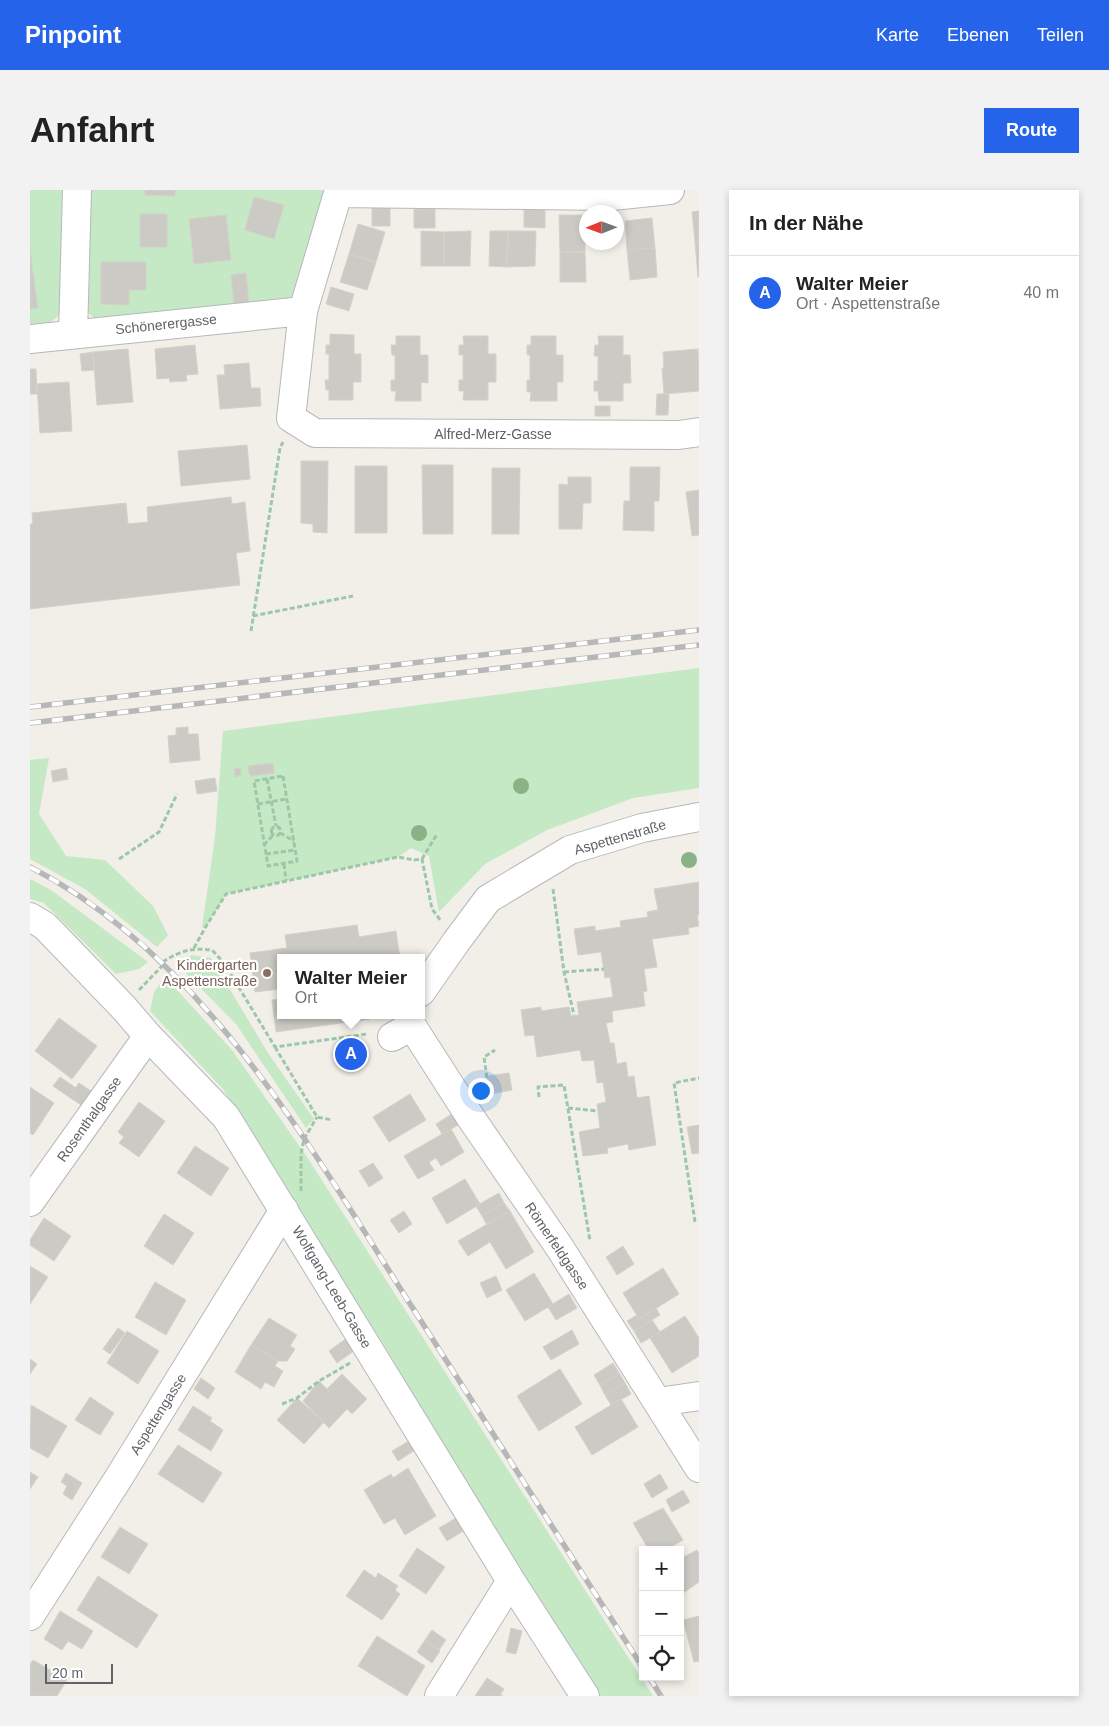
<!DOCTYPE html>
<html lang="de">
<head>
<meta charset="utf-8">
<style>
	:root { --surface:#fff; --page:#f2f2f2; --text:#222; --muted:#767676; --line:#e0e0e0; --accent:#2563eb }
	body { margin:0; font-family:Helvetica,sans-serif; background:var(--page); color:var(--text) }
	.controls { position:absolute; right:15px; bottom:15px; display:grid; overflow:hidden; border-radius:0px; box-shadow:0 2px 8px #0003 }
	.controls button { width:45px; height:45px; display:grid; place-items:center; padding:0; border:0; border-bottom:1px solid var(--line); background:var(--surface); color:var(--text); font:25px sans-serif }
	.compass { position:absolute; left:549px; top:15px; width:45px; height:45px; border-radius:50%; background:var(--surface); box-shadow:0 2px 8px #0003; rotate:269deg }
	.scale { position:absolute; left:15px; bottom:12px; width:68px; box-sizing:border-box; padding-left:5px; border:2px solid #5f6368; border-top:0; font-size:14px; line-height:18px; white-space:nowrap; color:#5f6368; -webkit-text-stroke:4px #fff; paint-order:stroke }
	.you { position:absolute; left:450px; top:900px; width:18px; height:18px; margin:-12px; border:4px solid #fff; border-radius:50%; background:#1a73e8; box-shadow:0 0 0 8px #1a73e833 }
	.badge { display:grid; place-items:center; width:32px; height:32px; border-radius:50%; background:var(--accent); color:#fff; font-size:16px; font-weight:700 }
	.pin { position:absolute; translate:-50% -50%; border:2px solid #fff; box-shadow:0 1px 5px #0006 }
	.popup { position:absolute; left:247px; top:764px; width:148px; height:65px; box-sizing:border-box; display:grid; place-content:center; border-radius:0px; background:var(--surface); filter:drop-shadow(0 1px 4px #0005); font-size:16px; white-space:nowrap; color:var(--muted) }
	.popup b { font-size:19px; color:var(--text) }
	.popup::after { content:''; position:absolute; left:50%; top:100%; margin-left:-10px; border:10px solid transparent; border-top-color:var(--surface) }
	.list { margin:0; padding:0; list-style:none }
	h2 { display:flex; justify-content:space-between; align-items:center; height:65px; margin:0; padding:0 20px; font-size:21px }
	h2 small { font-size:16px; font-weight:400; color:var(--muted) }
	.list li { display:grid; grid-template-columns:32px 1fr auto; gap:15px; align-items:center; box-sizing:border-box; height:75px; padding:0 20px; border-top:1px solid var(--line) }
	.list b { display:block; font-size:19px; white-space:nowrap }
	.list p { margin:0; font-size:16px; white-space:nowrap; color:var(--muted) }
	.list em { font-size:16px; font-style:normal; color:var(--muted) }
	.icon { flex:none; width:28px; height:28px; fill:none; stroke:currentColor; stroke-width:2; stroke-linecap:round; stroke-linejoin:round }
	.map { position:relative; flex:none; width:669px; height:1506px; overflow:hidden; border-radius:0px }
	header { display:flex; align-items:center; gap:30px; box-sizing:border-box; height:70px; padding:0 25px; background:var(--accent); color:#fff }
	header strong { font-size:24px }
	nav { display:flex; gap:28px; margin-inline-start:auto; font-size:18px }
	.intro { display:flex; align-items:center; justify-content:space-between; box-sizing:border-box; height:120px; padding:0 30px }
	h1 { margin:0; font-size:35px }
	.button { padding:12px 22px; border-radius:0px; background:var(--accent); color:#fff; font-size:18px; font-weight:700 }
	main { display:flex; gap:30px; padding:0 30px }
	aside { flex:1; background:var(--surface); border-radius:0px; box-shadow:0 2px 8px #0003 }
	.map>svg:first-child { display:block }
</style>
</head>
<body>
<header>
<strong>Pinpoint</strong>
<nav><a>Karte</a><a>Ebenen</a><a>Teilen</a></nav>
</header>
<div class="intro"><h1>Anfahrt</h1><a class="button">Route</a></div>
<main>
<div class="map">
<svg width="669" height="1506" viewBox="0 0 669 1506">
	<rect width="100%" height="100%" fill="#f1efe8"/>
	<path fill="#c5e8c5" d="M0 0H32L30 124 13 139 0 140Z
		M58 0H294L262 109 64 128 55 120Z
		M669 478V598L603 608 517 640 455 674 409 722 399 666 381 658 368 667 196 704 175 738 172 737 185 647 193 541Z
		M19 568 9 624 36 666 75 670 123 716 138 745 127 757 55 699 0 669V570Z
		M0 689 21 700 118 772 109 779 86 784 14 713 0 709Z
		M162 765 181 768 238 863 284 929 276 938 206 834 147 774Z
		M135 787 202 860 277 967 623 1506H571L560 1492 491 1382 352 1152 193 899 120 821 124 802Z"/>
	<path fill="#cccac5" stroke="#d6d1c6" d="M115 0H145V6L115 5Z
		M224 7 254 15 244 49 215 40Z
		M342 18H360V36H342Z
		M384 19H405V38H384Z
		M494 19H515V38L494 37Z
		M669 21V52H665L662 22Z
		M110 24H137V57H110Z
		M196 25 201 70 164 74 159 29Z
		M529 25H555V62H530Z
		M622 28 625 58 597 60 595 31Z
		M328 34 355 42 346 72 319 64Z
		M391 41 414 42V76H391Z
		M441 41 440 76H414V42Z
		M460 41H478L477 77 459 76Z
		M478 41H506L505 76 477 77Z
		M665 52H669V87H668Z
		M0 58 3 84H0Z
		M625 58 627 87 600 90 597 60Z
		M530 62H555L556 92H530Z
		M319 64 346 72 337 100 310 92Z
		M71 72H116V100H99V115L71 114Z
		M216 83 219 113 204 114 201 85Z
		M0 84H3L8 118 0 119Z
		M301 97 324 104 319 121 296 114Z
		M300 144 324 145V164H331V192H323V210H299V200H296L295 190H299V164H296V155H300Z
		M366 146H390V165H398V193L391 192V211H365L366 201H361V190H365V165H362L361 155H366Z
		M433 146H458V164H466V192H458V210H433L434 201H429V190H433V165H429V155H434Z
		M501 146H526V165H533V192H527V211H500L501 202H497V190H500V165H497V155H501Z
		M568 146H593V165H600L601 193H593V211H569L568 201H564V191H568V166H564L565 155H569Z
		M165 155 168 184 156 185 157 191 140 192 139 188 127 189 125 159Z
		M98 159 103 212 67 215 63 162Z
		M668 159 669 201 634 204 632 178H634L633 162Z
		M63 162 64 180 52 181 50 164Z
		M219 173 221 198H230L231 216 190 219 187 185H195L194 175Z
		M0 179H6L7 204H0Z
		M39 192 42 241 10 243 7 194Z
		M627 204H639L638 225H626Z
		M565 216H580V226H565Z
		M217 255 220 289 151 296 148 261Z
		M271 271H298L297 343 283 342V334L271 333Z
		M392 275H423V344H393Z
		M325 276H357V343H325Z
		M600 277H630L629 311H624V341L593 340 594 311H600Z
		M462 278H490L489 344H462Z
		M538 287H561V313H553L552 339H529V294L538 295Z
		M669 300V345L662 346 656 302Z
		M201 307 202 314 215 312 220 361 206 363 210 395 0 419V334H3L2 323 96 313 98 334 118 332 117 317Z
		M158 537V544H168L170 570 140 573 138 546 146 545V538Z
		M243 573 244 583 220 586 218 576Z
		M36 578 38 589 23 592 21 581Z
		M210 578 211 585 205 587 204 579Z
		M185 588 187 601 167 604 165 591Z
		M669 692V725H667L669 736 658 738 659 744 622 749 627 777 614 779 617 801 613 802 615 816 582 821 583 832 576 833 580 853H584L587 874 596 872 598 887 604 886 607 908 619 906 626 955 599 960 598 954 577 958 578 963 553 966 549 942 570 938 567 914 576 912 573 892 567 893 564 870 552 871 550 860 507 867 504 845 495 846 491 820 511 817V821L539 817 541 826 549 825 547 812 583 807 580 787 575 788 571 762 548 765 544 739 565 736V741L591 737 590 731 618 727 617 722 628 720 624 699Z
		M327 735 329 747 366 741 370 768H251V802L250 799 225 802 220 763 257 758 255 745Z
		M251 809V825H340V829L246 842 242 810Z
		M29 828 67 856 42 889 5 861Z
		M479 883 482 900 461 904 457 886Z
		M30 887 46 898 39 907 23 896Z
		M49 893 64 903 54 917 39 907Z
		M0 897 24 913 3 945 0 943Z
		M380 904 396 930 359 952 343 927Z
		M109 912 135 931 109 967 89 953 94 947 88 942Z
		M425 922 432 933 412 944 406 934Z
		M669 935V963L662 964 657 937Z
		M421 939 434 962 411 976 406 968 399 972 404 980 388 989 374 966Z
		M165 956 199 978 181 1006 147 983Z
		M343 973 353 988 339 997 329 981Z
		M435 989 450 1014 417 1034 402 1008Z
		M469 1003 474 1013 452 1026 446 1016Z
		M474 1013 480 1021 457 1035 452 1026Z
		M374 1021 382 1034 369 1043 360 1030Z
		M480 1021 504 1062 476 1079 460 1052 438 1066 428 1051Z
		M134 1024 164 1043 143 1075 114 1056Z
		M14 1028 41 1046 24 1071 0 1055V1050Z
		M593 1056 604 1074 587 1085 576 1067Z
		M0 1076 18 1087 0 1114Z
		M633 1078 649 1104 609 1129 593 1103Z
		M504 1083 523 1114 495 1131 476 1100Z
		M466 1086 472 1100 457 1108 450 1093Z
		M125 1092 156 1110 136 1145 105 1127Z
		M539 1104 547 1118 526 1130 518 1117Z
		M626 1118 630 1125 604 1141 597 1131 607 1125 609 1129Z
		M655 1126 669 1148V1166L642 1183 620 1148Z
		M239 1128 267 1145 260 1156 265 1159 257 1171H248L221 1155Z
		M622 1130 630 1142 611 1153 604 1141Z
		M88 1138 95 1143 80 1164 73 1159Z
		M542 1140 549 1154 521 1170 513 1157Z
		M97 1141 129 1161 108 1194 77 1173Z
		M317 1148 325 1160 307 1173 299 1161Z
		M221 1155 248 1171 245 1176 253 1181 244 1197 235 1192 231 1199 205 1182Z
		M0 1169 7 1174 0 1184Z
		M583 1173 589 1183 570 1195 564 1185Z
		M530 1179 552 1214 509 1241 487 1206Z
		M589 1183 595 1193 575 1205 570 1195Z
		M312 1184 337 1209 322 1224 297 1199Z
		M171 1188 185 1198 178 1209 164 1199Z
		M289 1191 317 1219 299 1238 273 1211Z
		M595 1193 601 1204 581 1215 575 1205Z
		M60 1207 84 1223 70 1245 45 1230Z
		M267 1208 294 1232 274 1254 247 1230Z
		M591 1209 608 1237 562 1265 545 1237Z
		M1 1215 37 1236 18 1268 0 1258Z
		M163 1216 182 1228 180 1231 193 1240 181 1261 148 1240Z
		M379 1251 385 1260 368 1271 362 1261Z
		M148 1255 192 1283 173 1313 128 1284Z
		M378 1278 406 1326 375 1345 365 1328 354 1334 334 1300 361 1284 363 1288Z
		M0 1282 8 1287 0 1299Z
		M36 1283 52 1293 42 1310 33 1304 37 1296 31 1292Z
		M630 1284 638 1298 622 1308 614 1294Z
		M653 1300 660 1312 642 1322 636 1310Z
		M633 1318 653 1350 635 1360H619L603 1333Z
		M426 1328 433 1341 417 1351 409 1338Z
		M90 1337 118 1354 99 1384 71 1367Z
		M387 1358 415 1377 396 1404 369 1386Z
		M667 1360 669 1364V1392L652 1404 650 1402V1369Z
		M334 1380 346 1388 348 1383 368 1396 365 1400 370 1404 352 1430 316 1406Z
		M68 1386 128 1425 107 1458 47 1420Z
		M30 1421 63 1441 52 1459 38 1451 32 1460 14 1449Z
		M669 1426V1471L664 1472 653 1430Z
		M481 1438 492 1441 486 1464 476 1462Z
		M402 1440 416 1450 409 1460 395 1450Z
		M347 1446 395 1476 377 1506 328 1476Z
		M395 1450 410 1461 402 1473 387 1462Z
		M3 1470 37 1490 27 1506H0V1474Z
		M457 1488 474 1499 470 1505 473 1506H445Z"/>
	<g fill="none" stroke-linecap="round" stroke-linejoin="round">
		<g stroke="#b5b8bc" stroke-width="30">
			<path id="minor" d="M309 0 273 121 261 228 285 243 649 245 669 242
				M308 3 582 6 640 0
				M43 144 47 0
				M0 149 273 121
				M0 727 15 736 94 818 118 846 196 927 481 1391 555 1506
				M391 802 426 752 458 709 540 660 612 638 669 627
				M382 836 439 925 530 1058 669 1278
				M362 847 382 836
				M0 1012 118 846
				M628 1212 669 1206
				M0 1426 88 1289 254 1020
				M409 1506 481 1391"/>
		</g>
		<path stroke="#9cc7a9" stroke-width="3" stroke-dasharray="5 2.5" stroke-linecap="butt" d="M223 426 323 406
			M221 441 250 258 253 252
			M253 586 267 671 238 676 224 591Z
			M237 589 246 636
			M228 614 256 609
			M241.5 641a4.5 4.5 0 1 1 9 0a4.5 4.5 0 1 1-9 0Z
			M250 643 264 651
			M234 655 244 644
			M236 664 265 660
			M89 669 129 642 147 604
			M392 669 407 644
			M254 674 256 691
			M523 699 534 782 544 825
			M164 758 175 738 196 704 368 667 384 670 392 669 402 719 411 731
			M534 782 574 779
			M109 800 134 774V771C152 760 162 758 182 760L194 773 245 857 337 844
			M245 857 287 927 302 930
			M509 907 508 897 534 895 560 1051
			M460 910 454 867 465 860
			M538 918 567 921
			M271 1001V964L274 949 287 927
			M665 1032 644 893 669 888
			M252 1214 267 1208 289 1191 320 1173"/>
		<use href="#minor" stroke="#fff" stroke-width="28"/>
		<g stroke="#b6b7b8" stroke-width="5.5">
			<path id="rail" d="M0 517 669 440
				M0 533 669 455
				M0 677C177 768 280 958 384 1120 460 1239 536 1359 613 1478
				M619 1487 631 1506"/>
		</g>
		<use href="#rail" stroke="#fff" stroke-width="4" stroke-dasharray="11" stroke-linecap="butt"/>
	</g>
	<g fill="#89b387">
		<circle cx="491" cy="596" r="8"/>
		<circle cx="389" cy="643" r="8"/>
		<circle cx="659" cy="670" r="8"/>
	</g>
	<circle fill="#8d6e63" stroke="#fff" stroke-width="2" cx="237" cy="783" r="5"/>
	<g text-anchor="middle" stroke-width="4.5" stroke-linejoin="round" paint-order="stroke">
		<g font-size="14" fill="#5f6368" stroke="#fff">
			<text transform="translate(136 134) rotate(-6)" y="5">Schönerergasse</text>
			<text x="463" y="249">Alfred-Merz-Gasse</text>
			<text transform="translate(590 647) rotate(-16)" y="5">Aspettenstraße</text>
			<text transform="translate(59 929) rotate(-55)" y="5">Rosenthalgasse</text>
			<text transform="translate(527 1056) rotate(56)" y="5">Römerfeldgasse</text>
			<text transform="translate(302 1097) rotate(59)" y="5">Wolfgang-Leeb-Gasse</text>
			<text transform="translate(128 1224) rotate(-58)" y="5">Aspettengasse</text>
		</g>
		<g font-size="14" fill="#785e54" stroke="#fff" text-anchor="end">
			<text x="227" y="780">Kindergarten<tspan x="227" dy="16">Aspettenstraße</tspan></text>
		</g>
	</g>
</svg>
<div class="controls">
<button>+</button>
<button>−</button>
<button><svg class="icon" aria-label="locate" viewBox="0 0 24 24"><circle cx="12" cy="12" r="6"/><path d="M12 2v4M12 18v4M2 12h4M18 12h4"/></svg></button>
</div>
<svg class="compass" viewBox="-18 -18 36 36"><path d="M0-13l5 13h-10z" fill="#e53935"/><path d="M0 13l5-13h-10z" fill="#767676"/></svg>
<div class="scale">20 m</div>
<div class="you"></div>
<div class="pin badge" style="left:321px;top:864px">A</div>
<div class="popup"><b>Walter Meier</b>Ort</div>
</div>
<aside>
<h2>In der Nähe<small></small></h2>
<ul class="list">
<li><span class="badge">A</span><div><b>Walter Meier</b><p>Ort · Aspettenstraße</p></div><em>40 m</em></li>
</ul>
</aside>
</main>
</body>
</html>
